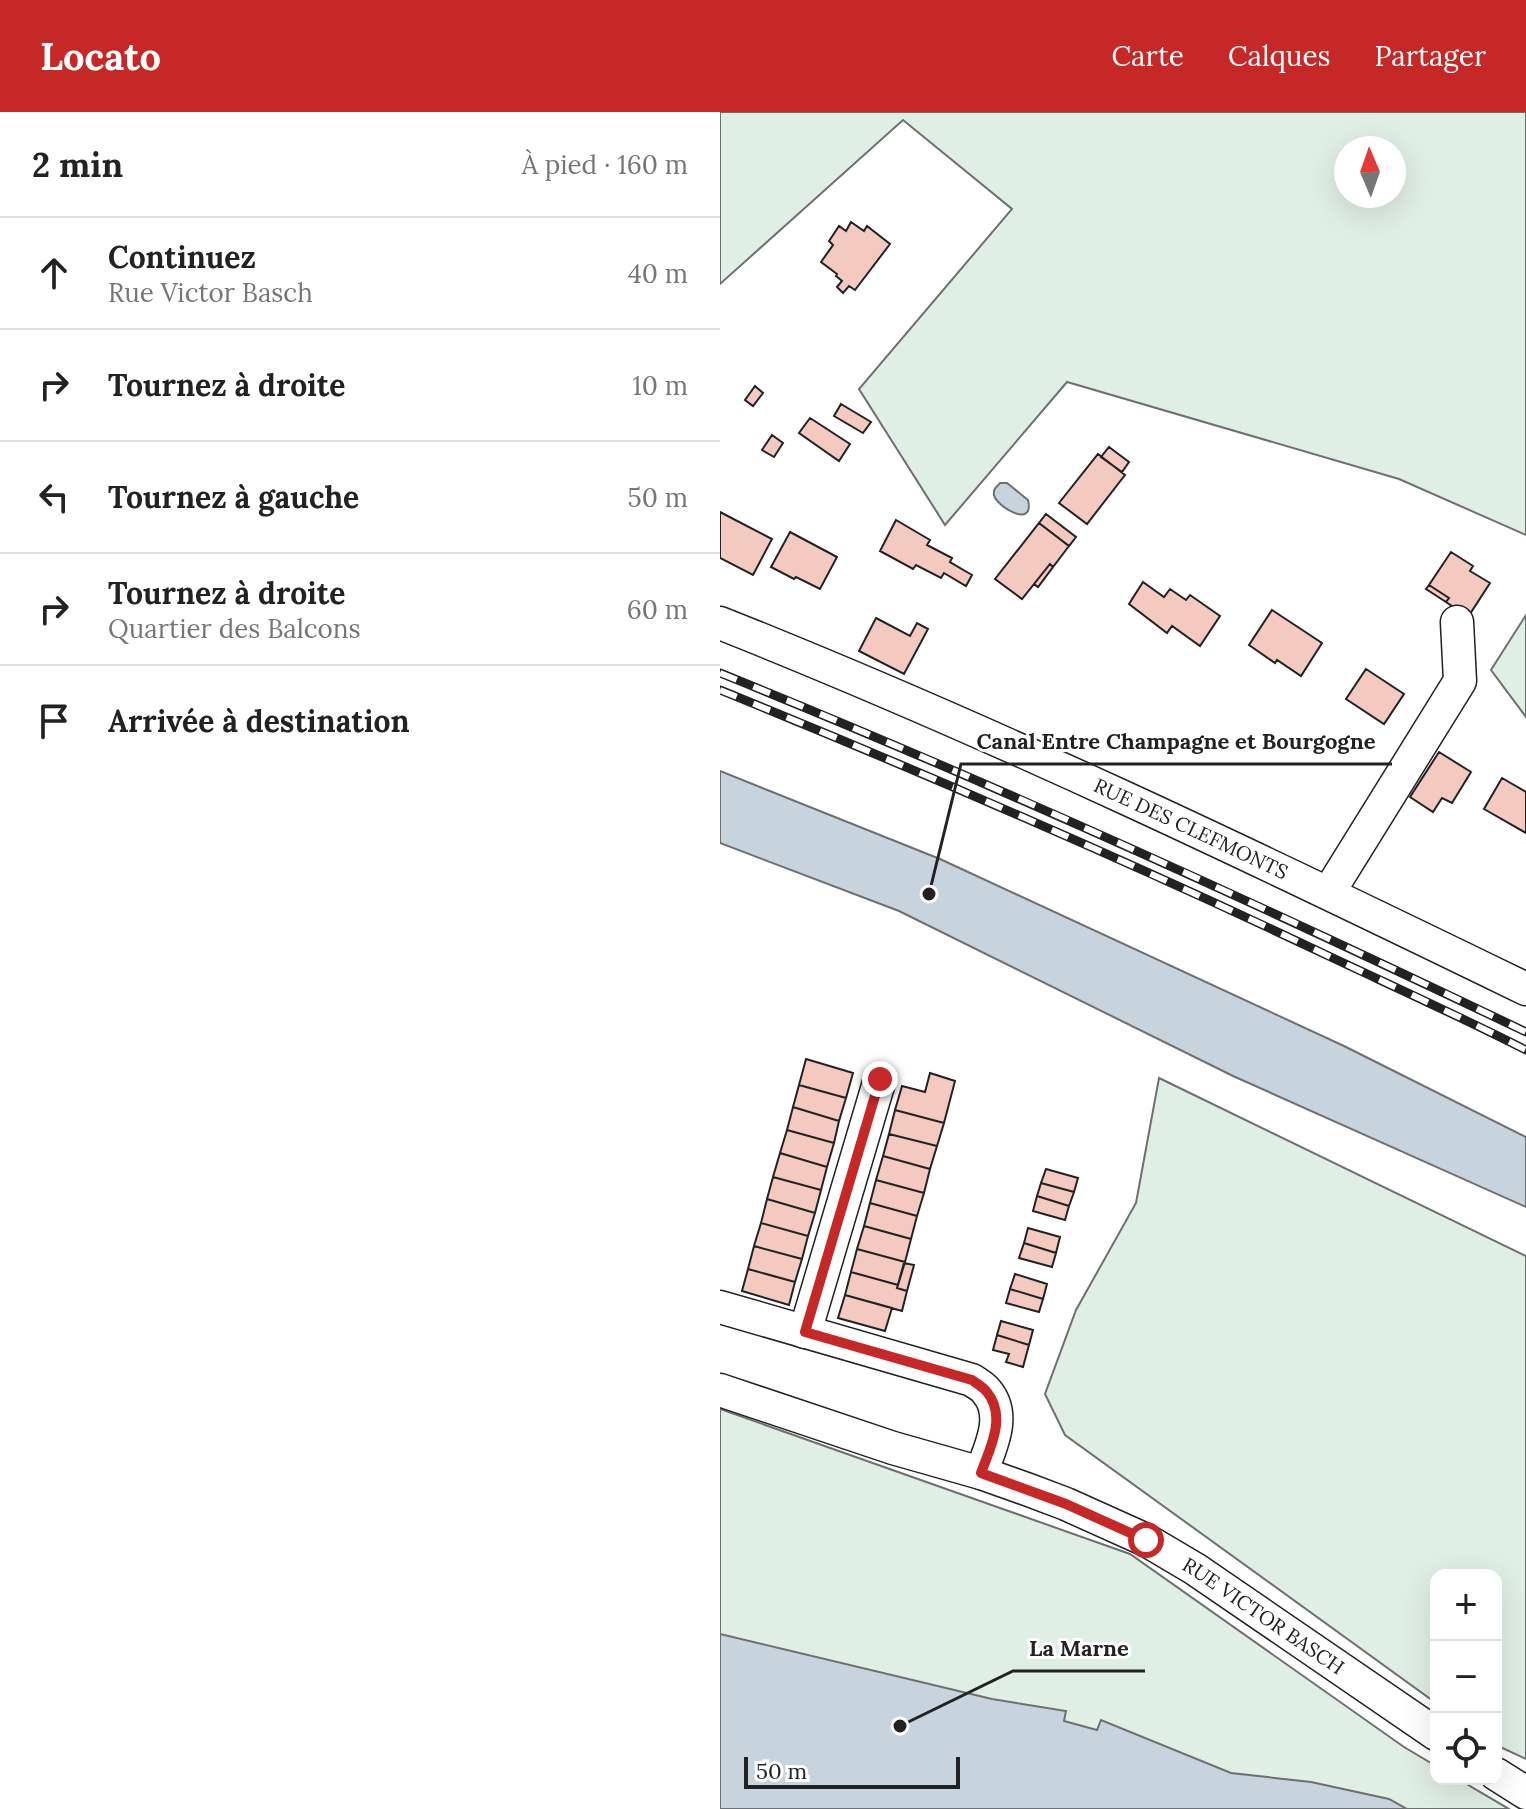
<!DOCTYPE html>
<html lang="fr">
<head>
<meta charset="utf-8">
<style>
	:root { --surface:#fff; --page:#f2f2f2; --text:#222; --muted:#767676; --line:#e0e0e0; --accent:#c62828 }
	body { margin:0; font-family:Lora,serif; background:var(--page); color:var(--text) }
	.controls { position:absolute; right:24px; bottom:24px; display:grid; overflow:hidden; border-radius:16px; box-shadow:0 8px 32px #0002 }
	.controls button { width:72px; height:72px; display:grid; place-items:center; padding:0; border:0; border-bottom:2px solid var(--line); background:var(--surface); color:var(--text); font:40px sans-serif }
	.compass { position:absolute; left:614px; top:24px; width:72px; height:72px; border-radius:50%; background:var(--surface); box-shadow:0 8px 32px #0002; rotate:358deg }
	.scale { position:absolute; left:24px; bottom:20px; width:216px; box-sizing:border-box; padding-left:8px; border:4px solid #222; border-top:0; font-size:22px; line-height:28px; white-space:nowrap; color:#222; -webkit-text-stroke:6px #fff; paint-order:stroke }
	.stop { position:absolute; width:24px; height:24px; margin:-18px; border:6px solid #c62828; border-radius:50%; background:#fff }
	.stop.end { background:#c62828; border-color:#fff; box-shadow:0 2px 8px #0008 }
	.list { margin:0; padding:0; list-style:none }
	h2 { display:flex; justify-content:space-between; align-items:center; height:104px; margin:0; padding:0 32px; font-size:34px }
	h2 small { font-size:26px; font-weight:400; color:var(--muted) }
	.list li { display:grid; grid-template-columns:52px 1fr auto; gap:24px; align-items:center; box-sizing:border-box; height:112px; padding:0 32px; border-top:2px solid var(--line) }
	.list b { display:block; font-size:30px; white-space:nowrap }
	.list p { margin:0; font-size:26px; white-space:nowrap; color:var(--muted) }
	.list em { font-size:26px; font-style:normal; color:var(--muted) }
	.icon { flex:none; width:44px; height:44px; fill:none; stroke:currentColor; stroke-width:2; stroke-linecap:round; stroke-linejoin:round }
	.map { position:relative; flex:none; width:806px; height:1697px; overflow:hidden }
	header { display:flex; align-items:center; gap:48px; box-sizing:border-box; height:112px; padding:0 40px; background:var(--accent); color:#fff }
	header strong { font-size:38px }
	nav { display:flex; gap:44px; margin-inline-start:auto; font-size:28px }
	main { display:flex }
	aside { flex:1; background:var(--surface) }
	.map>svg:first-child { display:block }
</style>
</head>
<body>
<header>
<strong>Locato</strong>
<nav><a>Carte</a><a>Calques</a><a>Partager</a></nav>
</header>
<main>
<aside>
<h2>2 min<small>À pied · 160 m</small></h2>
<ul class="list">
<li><svg class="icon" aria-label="ahead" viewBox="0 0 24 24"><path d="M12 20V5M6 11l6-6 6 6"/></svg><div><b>Continuez</b><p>Rue Victor Basch</p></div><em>40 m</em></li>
<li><svg class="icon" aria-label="right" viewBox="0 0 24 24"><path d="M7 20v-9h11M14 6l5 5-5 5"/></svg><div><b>Tournez à droite</b></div><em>10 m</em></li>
<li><svg class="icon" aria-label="left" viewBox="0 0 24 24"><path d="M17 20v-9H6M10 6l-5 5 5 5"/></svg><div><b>Tournez à gauche</b></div><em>50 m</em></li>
<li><svg class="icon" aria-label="right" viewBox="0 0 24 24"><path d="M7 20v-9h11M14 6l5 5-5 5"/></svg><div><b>Tournez à droite</b><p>Quartier des Balcons</p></div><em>60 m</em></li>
<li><svg class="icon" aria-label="arrive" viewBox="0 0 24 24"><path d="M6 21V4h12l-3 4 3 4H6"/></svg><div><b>Arrivée à destination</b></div></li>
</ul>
</aside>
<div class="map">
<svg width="806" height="1697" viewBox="0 0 806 1697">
	<rect width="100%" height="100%" fill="#fff"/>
	<path fill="#e0efe3" stroke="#6f6f6f" stroke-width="2" fill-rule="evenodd" d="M0 0H806V423L679 367 347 270 225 413 139 277 292 97 183 8 0 172ZM674 36V84H626V36Z
		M806 503V605L771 558Z
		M439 966 806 1144V1647L776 1633V1463H716V1591L345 1323 325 1282 356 1198 416 1091Z
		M0 1297 410 1442 684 1635 716 1654V1667H738L789 1697H550L0 1560Z"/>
	<path fill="#c7d3dd" stroke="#6f6f6f" stroke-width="2" d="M280 371H287L308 388C315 418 276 394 274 383 273 376 277 375 280 371Z
		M0 659 220 747 624 934 806 1025V1095L513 964 179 799 0 731Z
		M0 1522 272 1587 346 1599 344 1609 377 1618 381 1608 511 1661 591 1670 669 1687 687 1697H0Z"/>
	<path fill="#f3c9c0" stroke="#222" stroke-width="2" d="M131 110 144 119 147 114 170 132 135 178 129 174 123 181 117 175 122 169 116 164 117 162 101 150 113 133 109 129 119 114 126 119Z
		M35 274 43 281 33 294 25 288Z
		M121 292 151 310 143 321 114 304Z
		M90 306 130 332 119 349 79 321Z
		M52 323 63 331 54 345 42 338Z
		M389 335 409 350 402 360 381 345Z
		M378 342 405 363 367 412 339 391Z
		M0 400 52 427 33 463 0 446Z
		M326 402 356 425 349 434 319 411Z
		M176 408 210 428 207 433 232 446 230 450 252 463 246 474 224 461 221 466 196 453 193 457 160 439Z
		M319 411 349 434 333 455 330 452 302 487 275 467Z
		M70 420 117 445 100 477 76 465 74 467 51 455Z
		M731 440 753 454 750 459 770 471 748 505 726 490 729 486 709 473Z
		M330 452 333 455 318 475 314 472Z
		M423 470 444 485 450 477 466 488 470 483 500 504 480 534 452 514 447 521 409 492Z
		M709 473 729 486 726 490 706 477Z
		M552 498 602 531 581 564 557 548 555 551 529 533Z
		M156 506 190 524 197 511 208 517 184 562 139 539Z
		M646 557 684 582 664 612 626 587Z
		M719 640 751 660 732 691 722 686 713 700 690 685Z
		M782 666 806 680V721L764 697Z
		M86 947 133 961 126 986 79 973Z
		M210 961 235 969 224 1011 175 998 182 974 205 980Z
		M79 973 126 986 119 1009 73 995Z
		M73 995 119 1009 114 1031 67 1018Z
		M175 998 224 1011 217 1034 169 1022Z
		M67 1018 114 1031 107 1055 60 1041Z
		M169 1022 217 1034 210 1057 163 1044Z
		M60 1041 107 1055 101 1078 53 1065Z
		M163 1044 210 1057 204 1081 156 1068Z
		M326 1057 358 1066 354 1080 321 1071Z
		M53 1065 101 1078 95 1101 47 1087Z
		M156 1068 204 1081 197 1104 150 1091Z
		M321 1071 354 1080 349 1094 317 1084Z
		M317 1084 349 1094 345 1108 313 1099Z
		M47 1087 95 1101 88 1124 41 1111Z
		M150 1091 197 1104 191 1127 144 1114Z
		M41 1111 88 1124 82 1147 34 1134Z
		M144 1114 191 1127 185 1150 137 1137Z
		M308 1116 340 1125 336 1141 304 1131Z
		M304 1131 336 1141 332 1155 299 1146Z
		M34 1134 82 1147 75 1170 28 1157Z
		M137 1137 185 1150 178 1173 131 1160Z
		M184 1151 194 1153 187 1179 177 1176Z
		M28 1157 75 1170 69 1193 22 1179Z
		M131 1160 178 1173 177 1176 187 1179 182 1199 125 1183Z
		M295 1162 327 1172 323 1187 290 1177Z
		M290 1177 323 1187 319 1200 286 1191Z
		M125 1183 172 1196 165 1219 118 1206Z
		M281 1209 313 1218 309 1233 277 1223Z
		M277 1223 309 1233 303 1255 286 1250 289 1242 273 1238Z"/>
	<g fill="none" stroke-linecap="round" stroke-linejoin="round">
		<g stroke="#222" stroke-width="35">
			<g id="minor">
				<path id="s1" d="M0 511C274 620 541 748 806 877"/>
				<path d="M609 780 740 569 737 510"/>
				<path d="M0 1195 252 1268C256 1271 264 1275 267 1280 287 1304 270 1336 261 1361"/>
				<path d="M85 1220 160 967"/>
				<path id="s2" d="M0 1278 173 1336 261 1361 309 1378 346 1392 426 1428 475 1457 716 1622"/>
				<path d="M776 1662 806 1681"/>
			</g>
		</g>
		<use href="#minor" stroke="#fff" stroke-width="32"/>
		<g stroke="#222" stroke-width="9">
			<path id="rail" d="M0 561C273 671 541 793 806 920
				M0 578C207 662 413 751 615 847 679 877 743 906 806 938"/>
		</g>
		<use href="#rail" stroke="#fff" stroke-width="6" stroke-dasharray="18" stroke-linecap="butt"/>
	</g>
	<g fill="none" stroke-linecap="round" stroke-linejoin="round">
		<path stroke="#c62828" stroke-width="10" d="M160 967 85 1220 252 1268C256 1271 263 1275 267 1280 287 1305 270 1336 261 1361L346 1392 426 1428"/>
	</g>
	<g text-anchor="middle" stroke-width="6" stroke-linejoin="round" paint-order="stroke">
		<g font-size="20" fill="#222" stroke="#fff">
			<text dy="7" stroke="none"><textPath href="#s1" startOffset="514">RUE DES CLEFMONTS</textPath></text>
			<text dy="7" stroke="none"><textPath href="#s2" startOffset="592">RUE VICTOR BASCH</textPath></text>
		</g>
	</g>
	<path fill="none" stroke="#222" stroke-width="3" d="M209 782L241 652H672M180 1614L293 1559H425"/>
	<g fill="#222" stroke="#fff" stroke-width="3">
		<circle cx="209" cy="782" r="8"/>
		<circle cx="180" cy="1614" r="8"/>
	</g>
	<g font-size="22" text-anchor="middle" font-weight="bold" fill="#222" stroke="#fff" stroke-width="6" stroke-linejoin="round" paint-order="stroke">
		<text x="456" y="637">Canal Entre Champagne et Bourgogne</text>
		<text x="359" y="1544">La Marne</text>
	</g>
</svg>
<div class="controls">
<button>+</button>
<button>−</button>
<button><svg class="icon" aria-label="locate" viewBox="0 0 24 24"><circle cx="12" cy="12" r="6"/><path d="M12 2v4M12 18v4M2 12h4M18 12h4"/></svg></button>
</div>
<svg class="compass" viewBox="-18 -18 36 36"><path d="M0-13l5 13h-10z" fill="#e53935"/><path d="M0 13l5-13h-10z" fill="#767676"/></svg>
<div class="scale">50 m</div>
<div class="stop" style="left:426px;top:1428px"></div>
<div class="stop end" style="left:160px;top:967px"></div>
</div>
</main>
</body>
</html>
